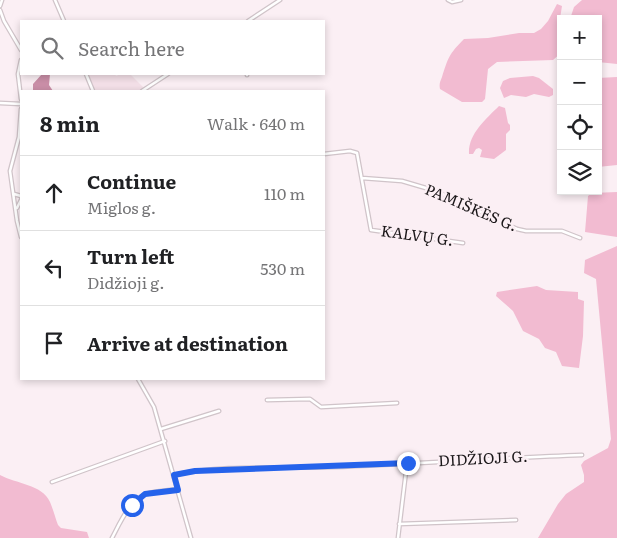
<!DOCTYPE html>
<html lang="en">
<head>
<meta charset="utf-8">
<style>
	:root { --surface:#fff; --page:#f6f6f6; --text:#202124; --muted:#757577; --line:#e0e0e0 }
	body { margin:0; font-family:Literata,serif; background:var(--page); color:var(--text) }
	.controls { position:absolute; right:15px; top:15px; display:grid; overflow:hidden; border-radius:0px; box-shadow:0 2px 8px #0003 }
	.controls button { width:45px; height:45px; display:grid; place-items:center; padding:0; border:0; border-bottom:1px solid var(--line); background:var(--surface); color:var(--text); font:25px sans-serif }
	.stop { position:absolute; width:15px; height:15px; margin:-11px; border:4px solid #2563eb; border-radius:50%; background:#fff }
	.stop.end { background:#2563eb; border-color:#fff; box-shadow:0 1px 5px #0008 }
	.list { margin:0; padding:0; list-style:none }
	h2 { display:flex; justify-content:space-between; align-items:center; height:65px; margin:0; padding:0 20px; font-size:21px }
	h2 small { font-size:16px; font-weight:400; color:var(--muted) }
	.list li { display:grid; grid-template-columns:32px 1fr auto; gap:15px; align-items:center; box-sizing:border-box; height:75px; padding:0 20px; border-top:1px solid var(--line) }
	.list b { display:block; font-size:19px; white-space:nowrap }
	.list p { margin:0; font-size:16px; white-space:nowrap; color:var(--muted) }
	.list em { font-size:16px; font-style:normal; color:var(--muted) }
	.icon { flex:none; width:28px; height:28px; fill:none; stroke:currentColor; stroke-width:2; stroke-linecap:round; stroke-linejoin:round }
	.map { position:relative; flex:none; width:617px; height:538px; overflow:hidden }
	.search { position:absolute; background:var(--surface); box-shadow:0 2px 8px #0003; left:20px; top:20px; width:305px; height:55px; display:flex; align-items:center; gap:12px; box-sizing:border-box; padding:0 18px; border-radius:0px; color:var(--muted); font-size:19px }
	.panel { position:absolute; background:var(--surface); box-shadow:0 2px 8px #0003; left:20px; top:90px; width:305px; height:290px; border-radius:0px }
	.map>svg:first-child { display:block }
</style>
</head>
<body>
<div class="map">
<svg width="617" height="538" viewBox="0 0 617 538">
	<rect width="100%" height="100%" fill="#fbeff4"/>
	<path fill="#f4e0e8" d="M88 74H115L116 76 121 74H130L144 88 140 91H95Z"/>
	<path fill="#f2bbd1" d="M582 0H617V64L598 62V19H570L574 7Z
		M557 4 562 6 558 31 561 32V53L553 60 497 62 488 69 485 99 482 102H462L440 89C439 84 440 82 442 77 448 58 449 54 464 39L488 38 519 33H534L541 29 548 21Z
		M533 76 539 78 553 89V95L549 97 534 94 526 97 511 95 504 98 500 88 503 81 510 78Z
		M617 77V165L598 167V78Z
		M499 106 505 108 508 123 510 125V130L506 134V150L494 159 480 157 482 150 479 148 476 149 473 154H469C468 134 486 119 499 106Z
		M617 192V237L585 232 588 196 592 193Z
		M617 246V538H538L558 504 566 494 584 482V475L581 465 584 461 608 448 611 439 596 279 584 273 585 260Z
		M537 286 546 290 578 292V299L584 301 583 336 579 368 562 366 556 352 545 348 539 339 523 331 513 311 496 296 497 292Z
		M0 475C16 484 42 484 50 502 53 509 55 517 58 525L61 528 87 532 89 538H0Z"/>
	<path fill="#cb8fa8" d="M42 74H50L49 85 53 91 33 90V84Z"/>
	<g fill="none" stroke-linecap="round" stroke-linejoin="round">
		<g stroke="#d0c4c9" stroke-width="5">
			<path id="street" d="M55 0 64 21
				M448 0 452 2 461 0
				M0 6 2 0
				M0 10 4 21 21 50
				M248 21 280 0
				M21 60 18 74 21 99
				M86 74 93 91
				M247 75V74
				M142 91 168 74
				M0 103 21 104
				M21 109 19 137 10 171 17 221 21 237
				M324 154 350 151 357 153 371 230 463 243
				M362 178 402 181 436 191 517 229 526 231H562L580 238
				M14 194 21 196
				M17 208 21 200
				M138 379 154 407 191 538
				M267 400 310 399 321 407 397 403
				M161 429 219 411
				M174 475C225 464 280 469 332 467 416 464 499 458 582 455
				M52 482 165 441
				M399 524 516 520
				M112 538C120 523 129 501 146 494 156 490 168 491 178 489
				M398 538 407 463"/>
		</g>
		<use href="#street" stroke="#fff" stroke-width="2.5"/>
	</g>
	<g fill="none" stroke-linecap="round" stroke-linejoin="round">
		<path stroke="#2563eb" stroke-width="6" d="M132 505 145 494 178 490 174 475 195 471 408 463"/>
	</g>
	<g text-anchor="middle" stroke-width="5" stroke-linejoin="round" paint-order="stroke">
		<g font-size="15" fill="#1a1618" stroke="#fbeff4">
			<text transform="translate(471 208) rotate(23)" y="5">PAMIŠKĖS G.</text>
			<text transform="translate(417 236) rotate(8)" y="5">KALVŲ G.</text>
			<text transform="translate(483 459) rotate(-3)" y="5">DIDŽIOJI G.</text>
		</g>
	</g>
</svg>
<div class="controls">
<button>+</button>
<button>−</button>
<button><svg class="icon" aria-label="locate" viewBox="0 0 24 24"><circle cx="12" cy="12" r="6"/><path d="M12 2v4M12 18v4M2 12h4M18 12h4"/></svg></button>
<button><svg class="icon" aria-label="layers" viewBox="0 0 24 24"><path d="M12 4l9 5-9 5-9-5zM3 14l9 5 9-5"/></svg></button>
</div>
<div class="stop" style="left:132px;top:505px"></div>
<div class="stop end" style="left:408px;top:463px"></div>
<div class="search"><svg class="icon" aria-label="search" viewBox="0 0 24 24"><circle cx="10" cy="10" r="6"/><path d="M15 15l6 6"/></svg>Search here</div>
<section class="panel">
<h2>8 min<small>Walk · 640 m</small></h2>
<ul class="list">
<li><svg class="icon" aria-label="ahead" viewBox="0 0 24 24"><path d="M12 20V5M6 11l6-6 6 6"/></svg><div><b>Continue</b><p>Miglos g.</p></div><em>110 m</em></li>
<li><svg class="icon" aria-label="left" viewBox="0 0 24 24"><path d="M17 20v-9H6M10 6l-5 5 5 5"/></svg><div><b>Turn left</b><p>Didžioji g.</p></div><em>530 m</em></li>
<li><svg class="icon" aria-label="arrive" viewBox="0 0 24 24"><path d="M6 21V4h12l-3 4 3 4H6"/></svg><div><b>Arrive at destination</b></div></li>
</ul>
</section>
</div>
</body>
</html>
